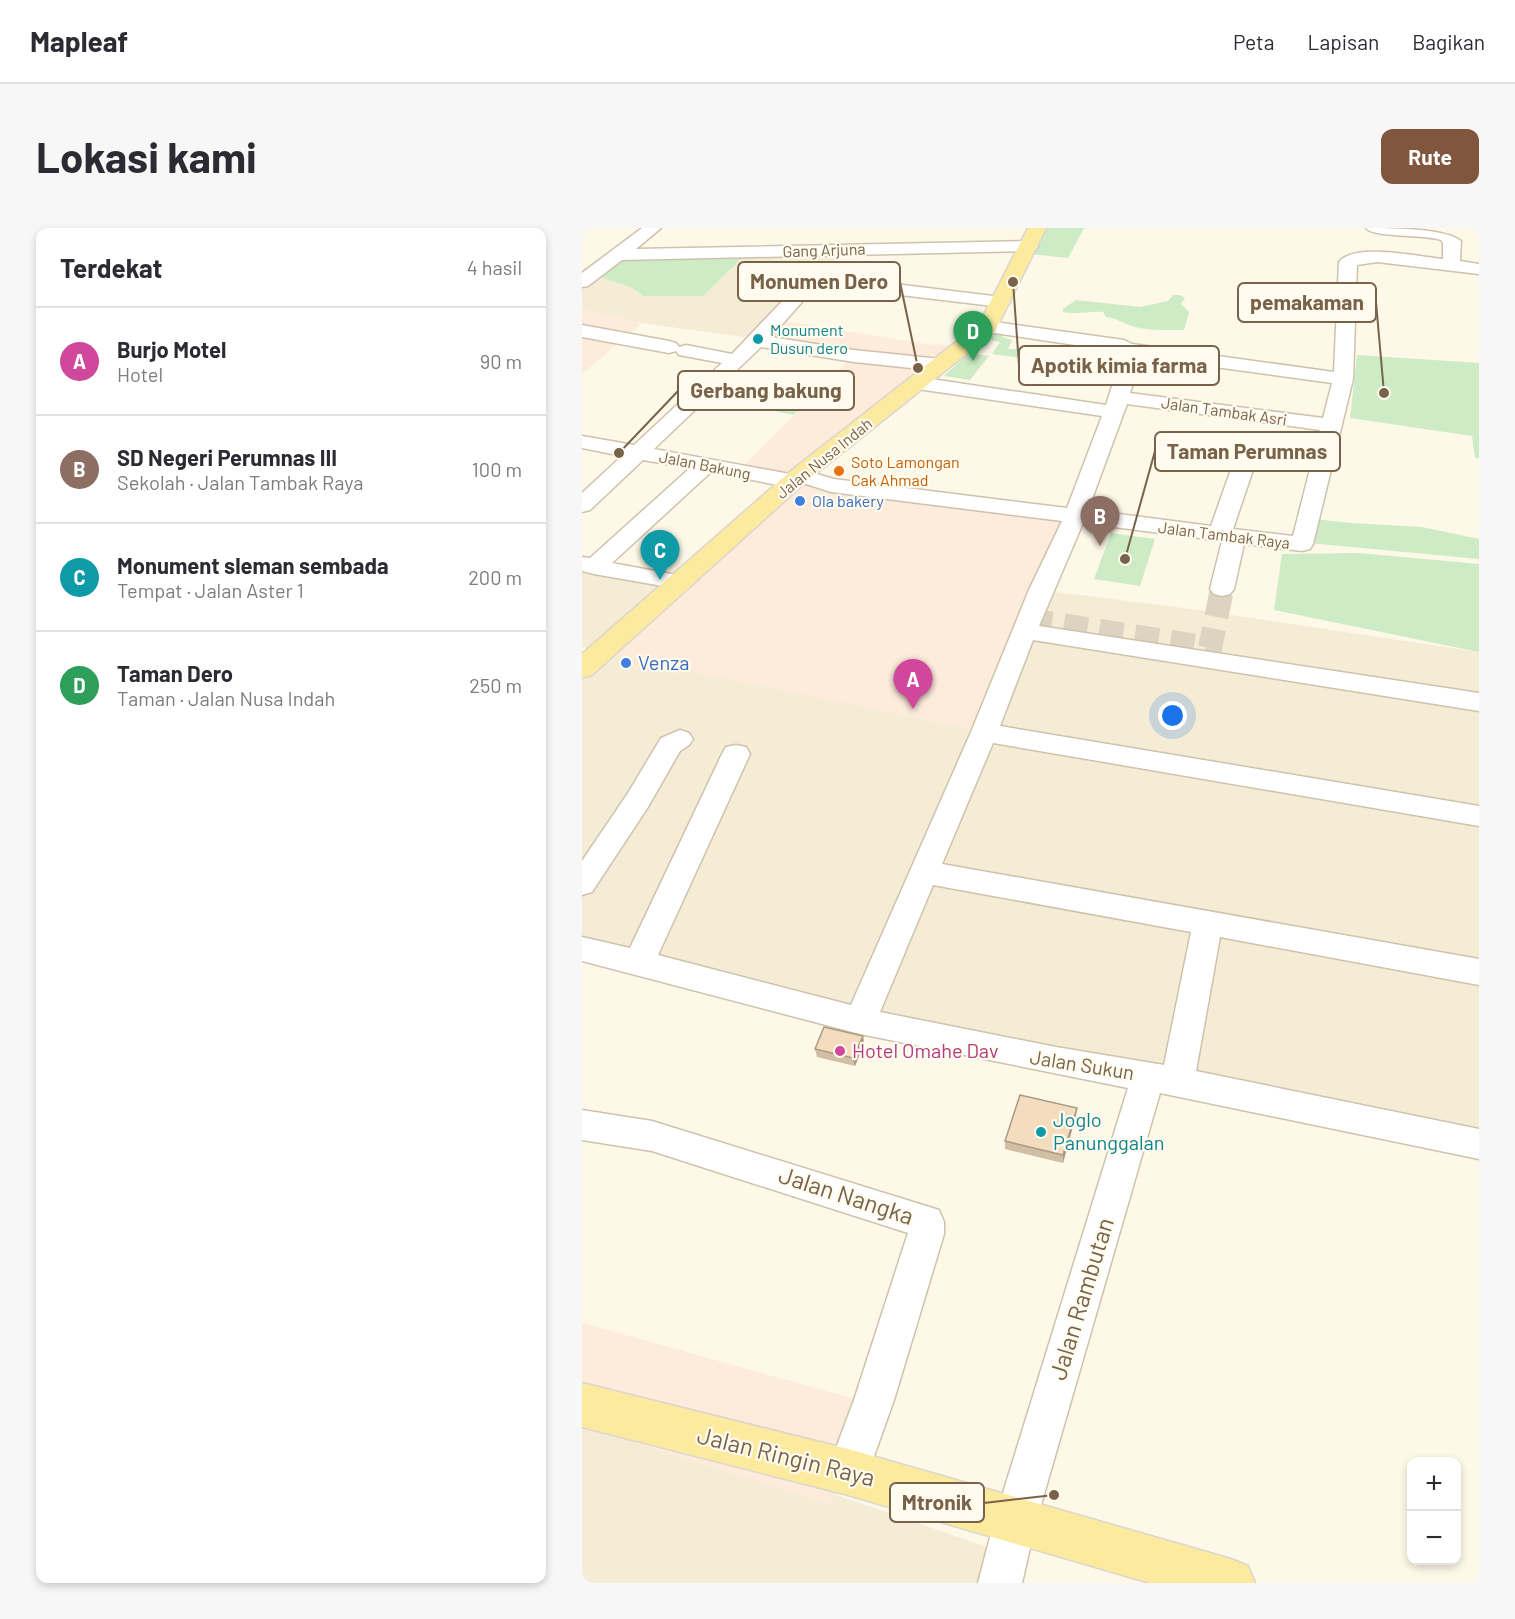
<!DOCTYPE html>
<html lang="id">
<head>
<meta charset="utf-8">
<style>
	:root { --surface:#fff; --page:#f7f7f7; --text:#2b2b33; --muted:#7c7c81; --line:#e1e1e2; --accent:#80563d }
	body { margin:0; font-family:Barlow,sans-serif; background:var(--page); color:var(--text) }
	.controls { position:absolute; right:18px; bottom:18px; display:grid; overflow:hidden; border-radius:12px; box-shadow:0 3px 9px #0003 }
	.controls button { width:54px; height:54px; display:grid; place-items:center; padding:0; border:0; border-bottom:2px solid var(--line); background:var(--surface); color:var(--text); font:30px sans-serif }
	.you { position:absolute; left:591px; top:488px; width:21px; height:21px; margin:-15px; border:4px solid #fff; border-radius:50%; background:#1a73e8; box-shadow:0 0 0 9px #1a73e833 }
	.badge { display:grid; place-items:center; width:39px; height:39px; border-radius:50%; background:var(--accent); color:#fff; font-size:20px; font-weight:700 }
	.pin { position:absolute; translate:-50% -50px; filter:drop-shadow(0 2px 3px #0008) }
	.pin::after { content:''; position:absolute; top:32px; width:21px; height:18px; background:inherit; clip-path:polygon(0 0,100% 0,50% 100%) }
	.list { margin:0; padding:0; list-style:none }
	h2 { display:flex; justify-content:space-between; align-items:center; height:78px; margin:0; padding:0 24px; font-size:26px }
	h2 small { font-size:20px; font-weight:400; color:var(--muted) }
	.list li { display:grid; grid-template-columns:39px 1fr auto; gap:18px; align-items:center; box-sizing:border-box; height:108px; padding:0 24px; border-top:2px solid var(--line) }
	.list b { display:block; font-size:22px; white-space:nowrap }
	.list p { margin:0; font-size:20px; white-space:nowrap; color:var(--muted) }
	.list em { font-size:20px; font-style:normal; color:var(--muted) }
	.map { position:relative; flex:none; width:897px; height:1355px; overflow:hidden; border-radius:12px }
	header { display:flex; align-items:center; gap:36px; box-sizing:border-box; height:84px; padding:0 30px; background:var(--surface); border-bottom:2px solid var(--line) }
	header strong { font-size:28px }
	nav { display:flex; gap:33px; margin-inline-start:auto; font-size:21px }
	.intro { display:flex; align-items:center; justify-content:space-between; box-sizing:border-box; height:144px; padding:0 36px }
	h1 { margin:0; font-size:42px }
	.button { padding:15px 27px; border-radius:12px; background:var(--accent); color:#fff; font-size:21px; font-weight:700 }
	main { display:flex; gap:36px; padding:0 36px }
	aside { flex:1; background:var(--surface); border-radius:12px; box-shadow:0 3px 9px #0003 }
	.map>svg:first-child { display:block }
</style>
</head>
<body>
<header>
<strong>Mapleaf</strong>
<nav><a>Peta</a><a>Lapisan</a><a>Bagikan</a></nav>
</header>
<div class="intro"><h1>Lokasi kami</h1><a class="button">Rute</a></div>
<main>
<aside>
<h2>Terdekat<small>4 hasil</small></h2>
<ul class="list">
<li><span class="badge" style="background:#d1479c">A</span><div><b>Burjo Motel</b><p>Hotel</p></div><em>90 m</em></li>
<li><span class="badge" style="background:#8d6e63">B</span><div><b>SD Negeri Perumnas III</b><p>Sekolah · Jalan Tambak Raya</p></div><em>100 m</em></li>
<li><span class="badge" style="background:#0f9aa8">C</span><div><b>Monument sleman sembada</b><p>Tempat · Jalan Aster 1</p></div><em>200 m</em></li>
<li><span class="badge" style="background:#2e9e5b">D</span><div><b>Taman Dero</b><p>Taman · Jalan Nusa Indah</p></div><em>250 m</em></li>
</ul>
</aside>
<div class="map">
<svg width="897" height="1355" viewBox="0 0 897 1355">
	<rect width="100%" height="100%" fill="#fdf8e7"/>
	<path fill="#f5ecd5" d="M271 16 175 111 60 95 0 82V61L18 49 49 59 62 68H121L159 31Z
		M0 337 94 355 11 422 0 419Z
		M459 362 609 381 897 424V909L0 726V444L20 425Z
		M0 1179 431 1328 422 1355H0Z"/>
	<path fill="#fdebdb" d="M0 82 60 95 0 146Z
		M195 92 351 117 386 116 224 245 484 286 402 504 20 425 207 251 156 243 271 128 175 111Z
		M0 1095 287 1175 249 1277 0 1198Z"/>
	<path fill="#cdebc5" d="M462 0H502L486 30 448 26Z
		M60 20H250L159 31 121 68H62L48 59 18 49Z
		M591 67H598L603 70 599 76 607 84 602 102C586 102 566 103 550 98 540 95 537 91 524 89L521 84C507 83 495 87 481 84V81L494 72 558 79 586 73Z
		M413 100 423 103 421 109 430 112 426 121C440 122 446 116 463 119L459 128 504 134 508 139 518 142 515 144H502L500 148 503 151 497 156 491 154 484 149 487 136 410 126 418 114 403 111Z
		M387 125 407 128 388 152 362 148Z
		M775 127 897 135V230H893L890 208 768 190Z
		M167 152 234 165 211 187 147 173Z
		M732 291 769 295 840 299 897 311V331L727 315Z
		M529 305 573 311 558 358 512 351Z
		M777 325 897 336V424L692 382 700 326Z"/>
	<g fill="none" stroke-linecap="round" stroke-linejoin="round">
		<path stroke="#dcd3c0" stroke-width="24" stroke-dasharray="24 12" stroke-linecap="butt" d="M446 392 628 420 640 361"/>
		<g stroke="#cfc2ac" stroke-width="3">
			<path id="minor" d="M60 0H79L54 21 447 13 453 14 456 18 453 22 447 23 40 32 6 58 0 59V45Z
				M784 0C807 0 864 0 879 13L878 33 897 36V46L795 34 775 37 771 151 731 316 728 321 720 323 662 316 652 361 648 366 640 368 632 366 628 361 640 313 501 295 457 398 897 465V483L451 412 418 498 897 578V598L411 515 360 636 897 731V757L638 709 614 843 897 901V931L578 865 454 1294 440 1355H396L412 1294 546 860 278 806 0 733V709L48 720 140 526 144 519 154 517 164 519 168 526 76 727 269 777 389 504 447 362 480 293 249 264 221 255 211 260 129 244 30 335 106 349 110 354 106 359 98 361 12 346 0 343V329L8 330 108 240 61 232 8 282 0 284V265L40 228 0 220V208L52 217 140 135 97 127 94 123 97 119 104 117 150 126 225 47 231 46 419 69 425 70 428 74 425 78 419 79 235 57 189 109 272 122 358 131 365 133 368 137 365 141 358 143 272 134 179 119 72 221 208 246 210 242 218 241 252 251 485 280 520 188 336 161 329 159 326 155 329 151 336 149 524 177 541 124 399 103 397 99 399 95 406 93 542 112 550 116 752 144 757 34C772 14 838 29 861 31V15L859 12C842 6 791 10 784 0ZM559 129 750 155 741 190 548 165ZM545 176 738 202 711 308 651 301 675 230 672 225 664 224 656 225 653 230 629 298 506 282ZM351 657 609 704 582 837 474 819 298 784Z
				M0 97 87 113 94 115 97 119 94 123 87 125 0 109Z
				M98 502 107 505 111 511 107 517 98 523 66 579 10 664 0 667V633L46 565 79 510Z
				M0 882 70 893 357 982 362 994V1006L312 1172 281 1259 266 1265 251 1259 245 1244 272 1172 326 1005 70 923 0 912Z"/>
		</g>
		<g stroke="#dcd6d0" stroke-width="3">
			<path id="major" d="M446 0H464L413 103 226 252 10 447 0 450V426L210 242 397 96Z
				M0 1155 266 1221 649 1331 666 1338 673 1355H568L266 1267 0 1199Z"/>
		</g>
		<use href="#minor" fill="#fff" fill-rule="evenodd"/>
		<use href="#major" fill="#fcea9f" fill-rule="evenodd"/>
	</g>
	<path fill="#d1bea3" d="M281 808 282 816 273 838 235 829 233 821Z
		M495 880 494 887 481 935 423 921V913Z"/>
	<path fill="#aa9b85" d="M281 808 282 816 273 838 271 830Z
		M495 880 494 887 481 935V927Z"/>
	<path fill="#f3ddbe" stroke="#aa9b85" stroke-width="1.5" d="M242 799 281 808 271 830 233 821Z
		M438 867 495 880 481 927 423 913Z"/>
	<g fill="#0f9aa8" stroke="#fffbee" stroke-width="2">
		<circle cx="176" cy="111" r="6"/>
		<circle cx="459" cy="904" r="6"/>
	</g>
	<circle fill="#e8710a" stroke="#fffbee" stroke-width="2" cx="257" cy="243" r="6"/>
	<g fill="#3f7fe0" stroke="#fffbee" stroke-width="2">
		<circle cx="218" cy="273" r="6"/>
		<circle cx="44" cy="435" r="6"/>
	</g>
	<circle fill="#d1479c" stroke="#fffbee" stroke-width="2" cx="258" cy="823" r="6"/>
	<g text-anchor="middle" stroke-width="4.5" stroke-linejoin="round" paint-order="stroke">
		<g font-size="16" fill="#78634a" stroke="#fffbee">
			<text transform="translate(242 22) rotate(-2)" y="6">Gang Arjuna</text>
			<text transform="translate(642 183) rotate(8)" y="6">Jalan Tambak Asri</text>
			<text transform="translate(242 230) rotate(-39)" y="6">Jalan Nusa Indah</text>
			<text transform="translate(123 237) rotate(11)" y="6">Jalan Bakung</text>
			<text transform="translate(642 307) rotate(7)" y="6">Jalan Tambak Raya</text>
		</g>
		<g font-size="16" fill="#0d838f" stroke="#fffbee" text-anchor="start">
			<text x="188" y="108">Monument<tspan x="188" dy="18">Dusun dero</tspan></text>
		</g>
		<g font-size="16" fill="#c56008" stroke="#fffbee" text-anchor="start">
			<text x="269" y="240">Soto Lamongan<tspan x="269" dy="18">Cak Ahmad</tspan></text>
		</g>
		<g font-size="16" fill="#366cbe" stroke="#fffbee" text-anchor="start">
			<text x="230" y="279">Ola bakery</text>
		</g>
		<g font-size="20" fill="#366cbe" stroke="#fffbee" text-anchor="start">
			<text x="56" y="442">Venza</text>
		</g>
		<g font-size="20" fill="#b23c85" stroke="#fffbee" text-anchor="start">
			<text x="270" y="830">Hotel Omahe Dav</text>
		</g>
		<g font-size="20" fill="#78634a" stroke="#fffbee">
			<text transform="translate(500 837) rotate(9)" y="7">Jalan Sukun</text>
		</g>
		<g font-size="20" fill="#0d838f" stroke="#fffbee" text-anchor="start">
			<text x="471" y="899">Joglo<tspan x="471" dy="23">Panunggalan</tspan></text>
		</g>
		<g font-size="24" fill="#78634a" stroke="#fffbee">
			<text transform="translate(264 968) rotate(18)" y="8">Jalan Nangka</text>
			<text transform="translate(500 1071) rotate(-73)" y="8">Jalan Rambutan</text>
			<text transform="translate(204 1229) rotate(14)" y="8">Jalan Ringin Raya</text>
		</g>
	</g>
	<path fill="none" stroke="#78634a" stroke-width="2" d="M336 140L318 54M802 165L794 74M431 54L437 137M37 225L96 163M543 331L573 223M472 1267L402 1275"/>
	<g fill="#78634a" stroke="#fffbee" stroke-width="2">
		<circle cx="336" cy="140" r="6"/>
		<circle cx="802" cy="165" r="6"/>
		<circle cx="431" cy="54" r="6"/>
		<circle cx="37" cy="225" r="6"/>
		<circle cx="543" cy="331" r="6"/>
		<circle cx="472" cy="1267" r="6"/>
	</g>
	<g fill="#fffbee" stroke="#78634a" stroke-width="2">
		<rect x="156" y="34" width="162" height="39" rx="6"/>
		<rect x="656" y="55" width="138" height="39" rx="6"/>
		<rect x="437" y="118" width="200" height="39" rx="6"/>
		<rect x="96" y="143" width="176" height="39" rx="6"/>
		<rect x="573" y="204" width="185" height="39" rx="6"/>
		<rect x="308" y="1255" width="94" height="39" rx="6"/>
	</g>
	<g font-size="21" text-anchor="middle" font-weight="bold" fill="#78634a">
		<text x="237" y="61">Monumen Dero</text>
		<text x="725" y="82">pemakaman</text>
		<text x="537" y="145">Apotik kimia farma</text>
		<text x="184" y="170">Gerbang bakung</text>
		<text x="665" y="231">Taman Perumnas</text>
		<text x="355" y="1282">Mtronik</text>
	</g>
</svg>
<div class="controls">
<button>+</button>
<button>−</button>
</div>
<div class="you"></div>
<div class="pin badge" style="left:331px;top:481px;background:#d1479c">A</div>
<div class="pin badge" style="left:518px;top:318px;background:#8d6e63">B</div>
<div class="pin badge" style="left:78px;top:352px;background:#0f9aa8">C</div>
<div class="pin badge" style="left:391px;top:133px;background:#2e9e5b">D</div>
</div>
</main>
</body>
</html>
